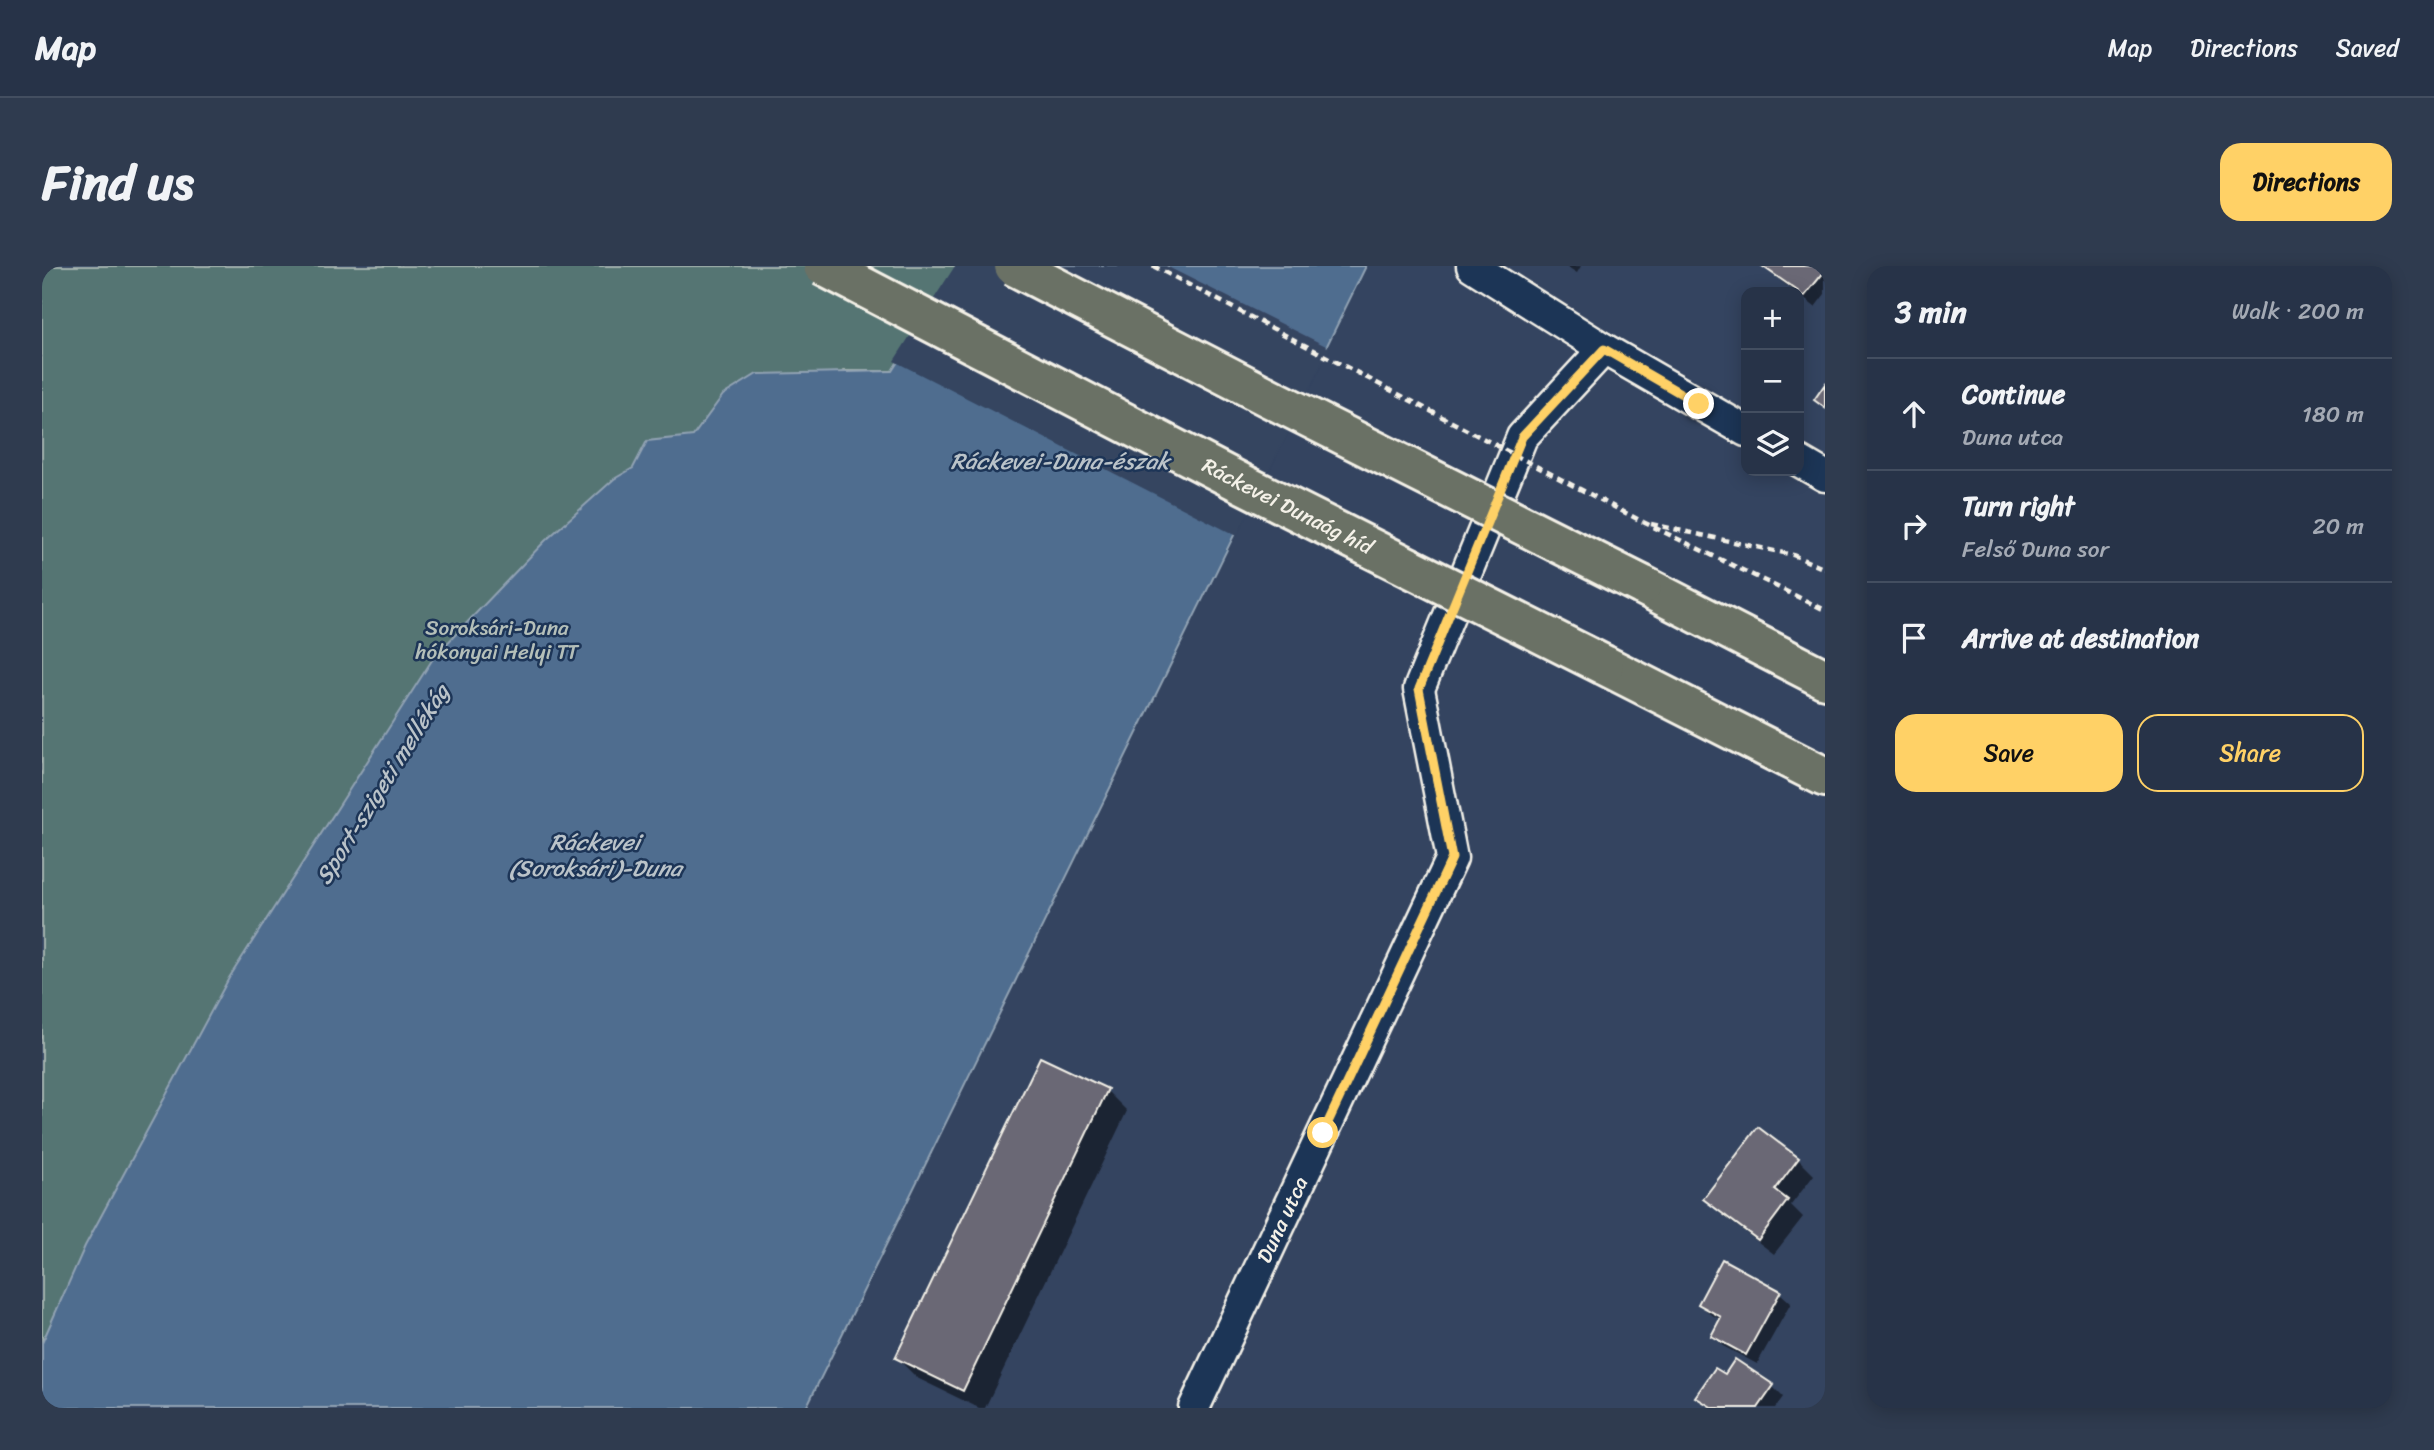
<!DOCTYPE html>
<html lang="en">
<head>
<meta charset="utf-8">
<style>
	:root { --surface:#273348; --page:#2f3b4f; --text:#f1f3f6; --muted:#a4aab4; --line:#434e60; --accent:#ffd166 }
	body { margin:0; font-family:Sriracha,sans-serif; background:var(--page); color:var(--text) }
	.controls { position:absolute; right:21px; top:21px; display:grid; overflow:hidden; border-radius:14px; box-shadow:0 4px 18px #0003 }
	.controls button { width:63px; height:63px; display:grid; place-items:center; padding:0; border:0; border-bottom:2px solid var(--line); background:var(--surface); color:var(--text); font:35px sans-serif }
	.stop { position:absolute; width:21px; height:21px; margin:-16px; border:5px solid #ffd166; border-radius:50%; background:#fff }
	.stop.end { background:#ffd166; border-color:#fff; box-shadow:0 2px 7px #0008 }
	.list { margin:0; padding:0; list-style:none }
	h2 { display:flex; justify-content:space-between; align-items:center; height:91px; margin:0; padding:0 28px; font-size:30px }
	h2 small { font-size:23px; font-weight:400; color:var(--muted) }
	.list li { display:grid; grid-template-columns:46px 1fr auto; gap:21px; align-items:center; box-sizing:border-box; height:112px; padding:0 28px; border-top:2px solid var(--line) }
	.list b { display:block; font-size:26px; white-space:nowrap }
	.list p { margin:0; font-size:23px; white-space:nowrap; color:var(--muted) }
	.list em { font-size:23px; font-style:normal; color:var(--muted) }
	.actions { display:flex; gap:14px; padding:21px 28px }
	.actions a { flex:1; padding:16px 0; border:2px solid var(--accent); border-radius:21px; text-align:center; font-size:24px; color:var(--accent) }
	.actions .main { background:var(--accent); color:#111 }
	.icon { flex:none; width:38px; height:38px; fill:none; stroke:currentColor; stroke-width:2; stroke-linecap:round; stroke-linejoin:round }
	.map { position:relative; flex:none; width:1783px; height:1142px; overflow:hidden; border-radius:21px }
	header { display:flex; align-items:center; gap:42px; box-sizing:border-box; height:98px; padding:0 35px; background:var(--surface); border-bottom:2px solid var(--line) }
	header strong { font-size:33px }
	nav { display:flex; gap:38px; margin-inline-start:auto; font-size:24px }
	.intro { display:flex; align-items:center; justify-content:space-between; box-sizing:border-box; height:168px; padding:0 42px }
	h1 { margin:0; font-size:49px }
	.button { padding:18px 32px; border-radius:21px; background:var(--accent); color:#111; font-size:24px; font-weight:700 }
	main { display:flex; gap:42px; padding:0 42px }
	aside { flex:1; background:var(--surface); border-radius:21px; box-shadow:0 4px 18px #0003 }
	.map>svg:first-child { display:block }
</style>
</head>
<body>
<header>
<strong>Map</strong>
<nav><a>Map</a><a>Directions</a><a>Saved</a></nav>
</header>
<div class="intro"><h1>Find us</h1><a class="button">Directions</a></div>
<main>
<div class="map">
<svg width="1783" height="1142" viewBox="0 0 1783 1142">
	<rect width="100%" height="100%" fill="#344460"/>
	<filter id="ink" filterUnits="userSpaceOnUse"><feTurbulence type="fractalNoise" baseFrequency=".0143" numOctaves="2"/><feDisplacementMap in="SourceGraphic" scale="14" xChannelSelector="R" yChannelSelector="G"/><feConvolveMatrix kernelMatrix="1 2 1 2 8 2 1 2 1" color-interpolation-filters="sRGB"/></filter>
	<g filter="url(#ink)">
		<path fill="#547473" stroke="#a4b2ae" stroke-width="2" d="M0 0H917L850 105H802L0 1142Z"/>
		<path fill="#4f6d8f" stroke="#91a2b3" stroke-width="2" d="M917 0H1324L764 1142H0V1077L43 980 187 712 392 391 503 275 572 213 591 202 605 175 651 170 681 129 715 108 850 105Z"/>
		<path fill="#344460" d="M913 0H1124L1288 82 1195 270 852 95Z"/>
		<path fill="#0007" d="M1524 0H1539L1535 7Z
			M1720 0H1783V28L1773 41 1757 29V26H1753Z
			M1065 825 1085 845 943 1142H937L875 1112 855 1092Z
			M1716 863 1756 893 1772 909 1749 939 1761 951 1732 988 1679 948 1663 932Z
			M1681 996 1738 1027 1749 1037 1715 1098 1681 1080 1671 1070 1680 1054 1668 1048 1658 1038Z
			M1683 1111 1730 1120 1741 1131 1733 1142H1668L1656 1130Z"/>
		<path fill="#6b6875" stroke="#f4f1e8" stroke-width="2" d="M1720 0H1783V5L1761 32 1757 26Z
			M1783 118V142L1772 134Z
			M998 791 1066 823 921 1125 853 1092Z
			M1716 861 1757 892 1733 924 1746 934 1716 974 1661 933Z
			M1680 993 1739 1025 1704 1089 1669 1070 1679 1051 1656 1038Z
			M1693 1093 1732 1119 1716 1142H1671L1653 1131 1673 1102 1683 1108Z"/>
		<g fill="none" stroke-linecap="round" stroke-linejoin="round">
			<g stroke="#f4f1e8" stroke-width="35">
				<g id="minor">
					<path d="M1430 0 1562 83 1704 165"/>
					<path d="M1757 195 1783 210"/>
					<path id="s1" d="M1152 1142 1410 592 1377 423 1480 171 1562 83"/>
				</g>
			</g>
			<g stroke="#f4f1e8" stroke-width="44">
				<path id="trunk" d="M1600 319 1783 413
					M1562 399 1783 511"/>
			</g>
			<path stroke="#f4f1e8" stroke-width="4.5" stroke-dasharray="7 5" stroke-linecap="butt" d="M1601 256 1783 344
				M1609 258 1751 289 1783 303"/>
			<use href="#minor" stroke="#1d3557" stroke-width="30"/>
			<use href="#trunk" stroke="#6a7165" stroke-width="38"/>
			<g stroke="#f4f1e8" stroke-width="44" stroke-linecap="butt">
				<g id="trunk-bridge">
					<path id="s2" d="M781 0 1203 219 1562 399"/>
					<path d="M972 0 1228 132 1600 319"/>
				</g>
			</g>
			<path stroke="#f4f1e8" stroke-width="4.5" stroke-dasharray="7 5" stroke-linecap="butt" d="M1111 0 1601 256"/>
			<use href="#trunk-bridge" stroke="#6a7165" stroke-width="38"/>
		</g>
	</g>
	<g fill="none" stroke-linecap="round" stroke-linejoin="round" filter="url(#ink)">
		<path stroke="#ffd166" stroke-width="9" d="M1281 867 1410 592 1377 423 1480 171 1562 83 1657 138"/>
	</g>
	<g text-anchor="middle" stroke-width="5" stroke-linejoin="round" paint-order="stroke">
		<g font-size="21" fill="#f4f1e8" stroke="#1d3557">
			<text dy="7" stroke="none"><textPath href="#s2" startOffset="523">Ráckevei Dunaág híd</textPath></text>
			<text dy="7" stroke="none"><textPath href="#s1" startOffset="208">Duna utca</textPath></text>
		</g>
		<g font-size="21" fill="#b4bfb9" stroke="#1d3557">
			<text x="455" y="369">Soroksári-Duna<tspan x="455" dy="24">hókonyai Helyi TT</tspan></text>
		</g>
		<g font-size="23" font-style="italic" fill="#bac3c9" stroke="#1d3557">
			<text x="1018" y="203">Ráckevei-Duna-észak</text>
			<text transform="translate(340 518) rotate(-58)" y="8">Sport-szigeti mellékág</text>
			<text x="553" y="584">Ráckevei<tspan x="553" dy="26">(Soroksári)-Duna</tspan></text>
		</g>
	</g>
</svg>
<div class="controls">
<button>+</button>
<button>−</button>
<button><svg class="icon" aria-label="layers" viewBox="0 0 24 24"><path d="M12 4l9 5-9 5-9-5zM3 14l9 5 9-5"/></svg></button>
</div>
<div class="stop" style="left:1281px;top:867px"></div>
<div class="stop end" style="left:1657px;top:138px"></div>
</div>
<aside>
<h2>3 min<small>Walk · 200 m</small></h2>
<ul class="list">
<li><svg class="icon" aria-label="ahead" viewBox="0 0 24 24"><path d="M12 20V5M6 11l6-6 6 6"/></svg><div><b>Continue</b><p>Duna utca</p></div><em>180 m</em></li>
<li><svg class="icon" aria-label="right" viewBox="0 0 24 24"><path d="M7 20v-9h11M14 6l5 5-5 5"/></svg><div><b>Turn right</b><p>Felső Duna sor</p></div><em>20 m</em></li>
<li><svg class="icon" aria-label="arrive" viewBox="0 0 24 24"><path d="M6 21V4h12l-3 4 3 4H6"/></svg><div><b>Arrive at destination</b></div></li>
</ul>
<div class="actions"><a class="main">Save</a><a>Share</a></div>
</aside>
</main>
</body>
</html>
